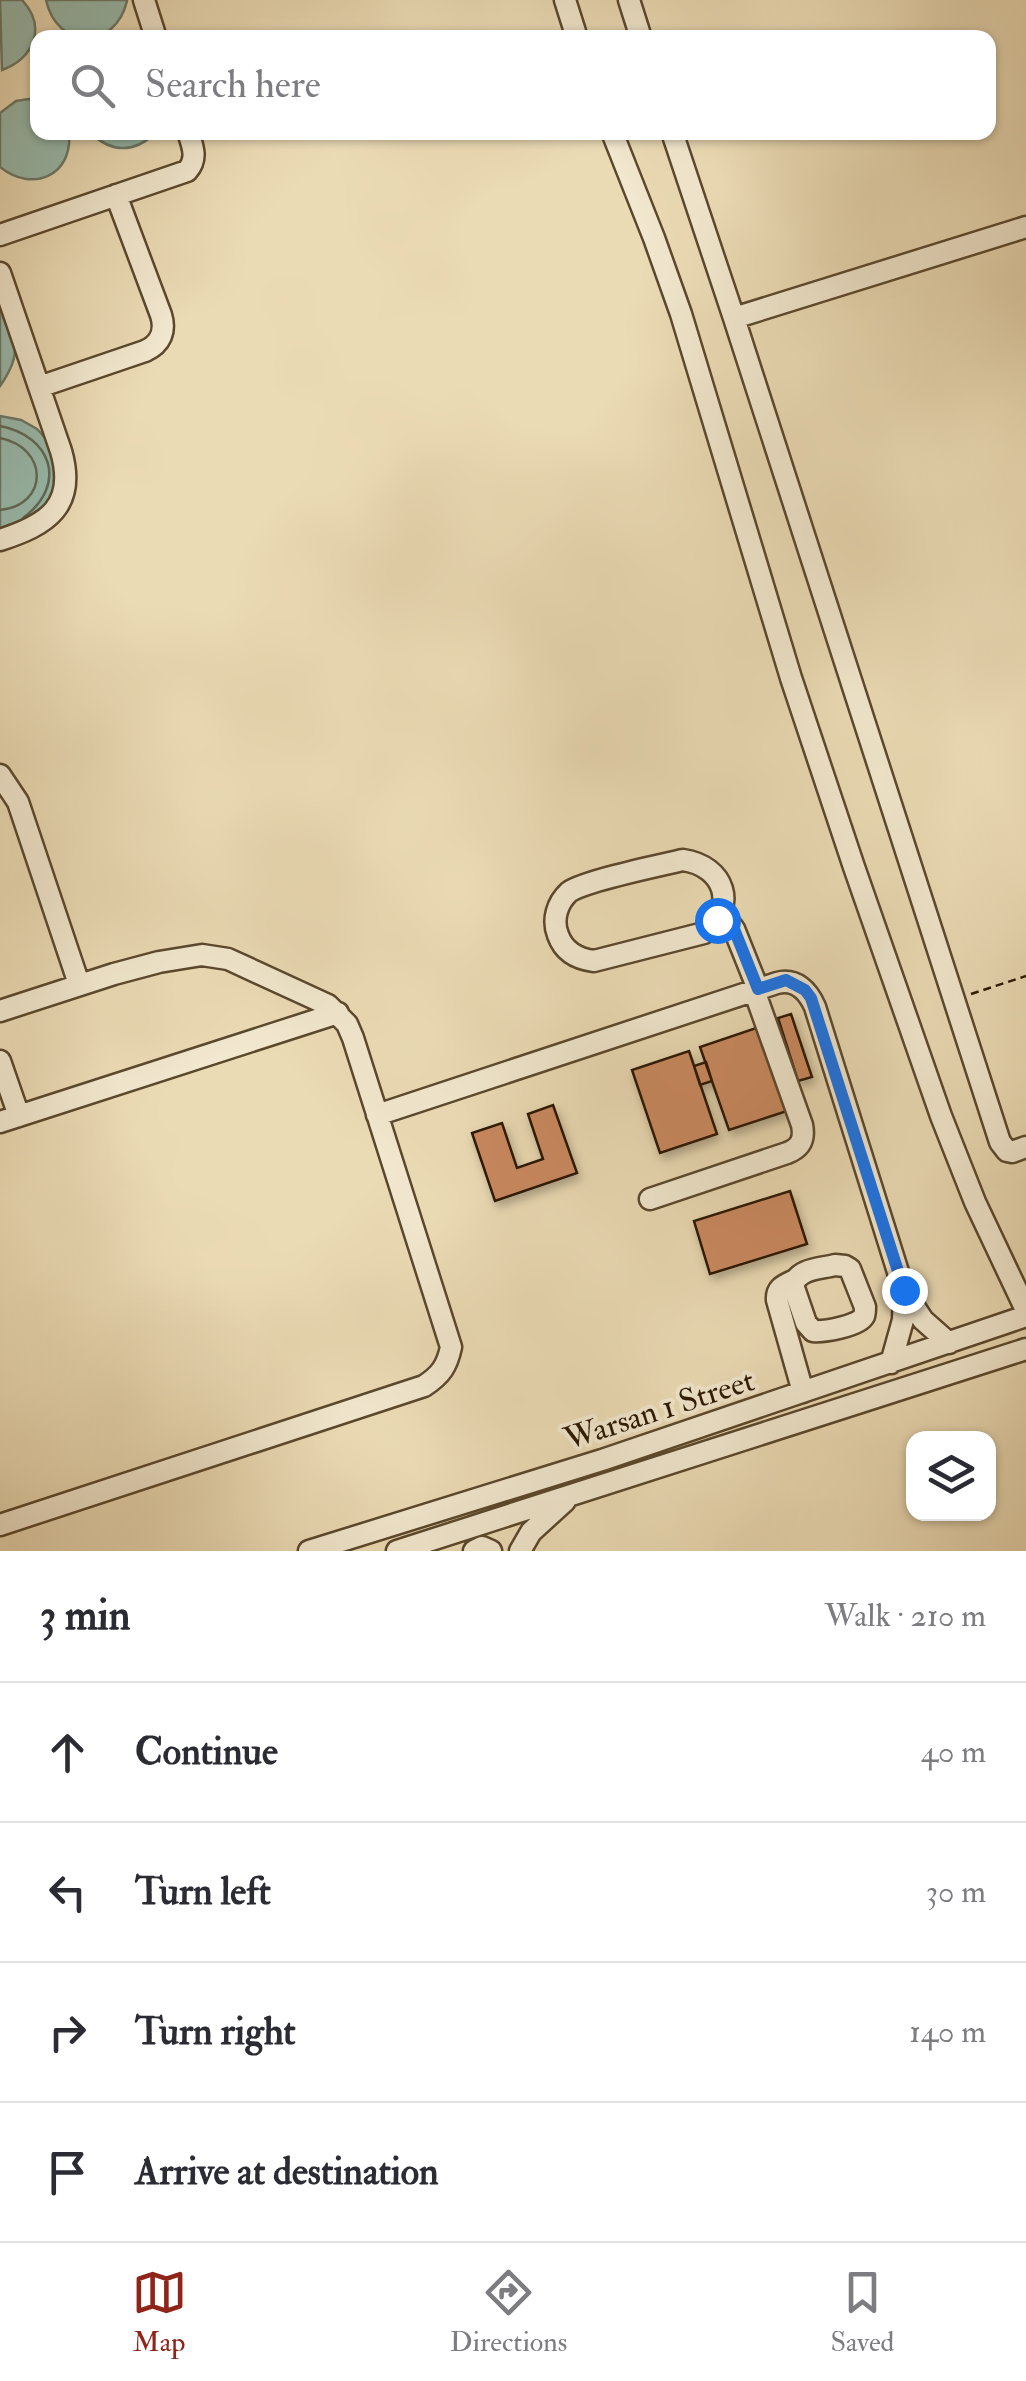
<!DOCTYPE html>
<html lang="en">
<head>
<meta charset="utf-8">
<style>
	:root { --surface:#fff; --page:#f2f2f3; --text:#2b2b33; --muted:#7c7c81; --line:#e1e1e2; --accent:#8f2418 }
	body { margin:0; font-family:"IM FELL Double Pica",serif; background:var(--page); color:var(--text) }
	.controls { position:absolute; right:30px; bottom:30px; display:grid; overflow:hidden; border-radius:20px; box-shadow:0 2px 8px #0004 }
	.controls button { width:90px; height:90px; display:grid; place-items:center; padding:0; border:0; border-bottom:2px solid var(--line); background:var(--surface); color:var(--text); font:50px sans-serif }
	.stop { position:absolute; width:30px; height:30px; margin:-22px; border:8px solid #1a73e8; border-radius:50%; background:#fff }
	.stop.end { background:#1a73e8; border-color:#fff; box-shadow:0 2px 10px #0008 }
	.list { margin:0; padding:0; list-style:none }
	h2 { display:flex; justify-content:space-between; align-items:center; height:130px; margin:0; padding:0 40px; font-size:42px }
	h2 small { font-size:32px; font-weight:400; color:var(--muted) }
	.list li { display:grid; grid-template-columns:65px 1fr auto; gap:30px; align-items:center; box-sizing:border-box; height:140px; padding:0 40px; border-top:2px solid var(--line) }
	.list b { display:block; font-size:38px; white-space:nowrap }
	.list em { font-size:32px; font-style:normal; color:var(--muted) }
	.icon { flex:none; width:55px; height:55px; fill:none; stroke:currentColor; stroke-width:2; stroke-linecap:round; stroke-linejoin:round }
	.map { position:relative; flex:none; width:1026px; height:1551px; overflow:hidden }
	.search { position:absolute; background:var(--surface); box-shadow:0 2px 8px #0004; left:30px; right:30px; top:30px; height:110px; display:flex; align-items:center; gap:25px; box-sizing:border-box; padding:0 35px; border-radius:20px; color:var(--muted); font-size:38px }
	.sheet { height:690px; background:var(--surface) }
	nav { display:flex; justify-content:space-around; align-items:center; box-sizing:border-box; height:140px; border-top:2px solid var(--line); background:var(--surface); font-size:28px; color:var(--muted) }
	nav a { display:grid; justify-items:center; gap:5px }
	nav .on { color:var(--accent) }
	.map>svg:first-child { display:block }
</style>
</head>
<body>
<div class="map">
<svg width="1026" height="1551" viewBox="0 0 1026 1551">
	<defs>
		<filter id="shadow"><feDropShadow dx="3" dy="5.5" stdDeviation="5" flood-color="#0004"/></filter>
	</defs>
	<rect width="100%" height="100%" fill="#ebdbb5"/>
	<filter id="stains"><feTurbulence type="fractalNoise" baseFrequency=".002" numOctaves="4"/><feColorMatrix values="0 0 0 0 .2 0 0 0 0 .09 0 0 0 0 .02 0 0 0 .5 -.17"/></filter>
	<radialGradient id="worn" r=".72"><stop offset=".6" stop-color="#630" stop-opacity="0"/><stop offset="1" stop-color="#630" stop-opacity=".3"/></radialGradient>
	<path fill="#98bbae" stroke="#6c7968" stroke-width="2.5" d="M0 0H22C47 27 34 58 2 70Z
		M46 0H127V1C115 51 57 50 46 0Z
		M29 99 37 100 38 132 69 133C73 176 32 193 0 167V113L16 101Z
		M91 133H155C135 153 111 153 91 133Z
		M0 304C14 341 25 350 0 386Z
		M0 416 21 420 37 429 50 443 59 480 43 516 0 533Z"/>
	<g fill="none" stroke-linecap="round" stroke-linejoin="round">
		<path stroke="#616957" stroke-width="2.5" d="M0 426C52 436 68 485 23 518
			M0 438C49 448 49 505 0 510"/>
	</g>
	<path fill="#ca8961" stroke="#2a1700" stroke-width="2.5" filter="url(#shadow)" d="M791 1014 812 1077 798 1081 778 1018Z
		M759 1027 787 1111 729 1130 700 1047Z
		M689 1051 717 1134 660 1153 632 1070Z
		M706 1062 712 1081 700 1085 694 1066Z
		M553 1105 577 1173 495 1201 472 1133 502 1123 517 1168 543 1159 528 1114Z
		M790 1191 807 1244 710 1274 694 1221Z"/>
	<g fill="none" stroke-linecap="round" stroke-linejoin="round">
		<g stroke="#5a482d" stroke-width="25">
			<path id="minor" d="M144 0 156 38
				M565 0 577 38
				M629 0 641 38
				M612 132 654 238 681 314 791 678 854 867 941 1116 975 1202 1026 1310
				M672 132 734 318 1000 1142 1007 1151 1012 1152 1026 1147
				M0 235 187 171C198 159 193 147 188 132
				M0 273 61 451C77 506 47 525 0 540
				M734 318 1026 227
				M39 387 145 351C161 344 166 331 161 315L116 195
				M0 775 18 802 79 984
				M683 860C725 866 738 907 704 933L594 961C578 959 564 952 558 935 552 920 557 903 569 892 584 881 661 865 683 860Z
				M721 912 734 929 758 989
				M0 1011 114 974 159 962 202 955 228 959 328 1005 347 1024 353 1038 451 1347C447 1366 441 1375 424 1386L0 1525
				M0 1061 19 1116
				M377 1115 777 983C796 978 808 991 815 1007L904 1291 923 1320 949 1343
				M0 1122 338 1013
				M650 1199 787 1153C800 1148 805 1140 802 1125L754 990
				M835 1265 845 1266 850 1269 865 1307C865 1310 865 1313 864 1316 859 1326 824 1332 813 1331L806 1323 793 1285C799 1268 820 1269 835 1265Z
				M795 1280C785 1285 776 1287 777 1300L803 1392
				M891 1363 903 1320 904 1293
				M309 1551 602 1460 1026 1316
				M397 1551 1026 1349
				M474 1551 482 1547 491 1551
				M520 1551 531 1532 565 1501"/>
		</g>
		<path stroke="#2a1700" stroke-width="2.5" stroke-dasharray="8 5" stroke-linecap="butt" d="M971 994 1026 976"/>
		<use href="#minor" stroke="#f2e8cf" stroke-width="20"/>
	</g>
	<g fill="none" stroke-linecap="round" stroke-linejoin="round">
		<path stroke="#1a73e8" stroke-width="12" d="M717 920 721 912 734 929 758 989 786 980 805 990 811 998 904 1290"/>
	</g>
	<g text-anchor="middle" stroke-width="8" stroke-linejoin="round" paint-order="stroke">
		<g font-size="32" fill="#2a1700" stroke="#f2e8cf">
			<text transform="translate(659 1409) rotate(-18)" y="11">Warsan 1 Street</text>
		</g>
	</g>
	<rect width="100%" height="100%" filter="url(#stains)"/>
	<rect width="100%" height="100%" fill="url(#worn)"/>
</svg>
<div class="controls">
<button><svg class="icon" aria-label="layers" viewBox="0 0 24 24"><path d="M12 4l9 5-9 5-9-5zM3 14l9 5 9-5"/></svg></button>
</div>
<div class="stop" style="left:717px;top:920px"></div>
<div class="stop end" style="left:904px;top:1290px"></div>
<div class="search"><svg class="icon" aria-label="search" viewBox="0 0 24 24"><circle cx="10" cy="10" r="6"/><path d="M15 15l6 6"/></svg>Search here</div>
</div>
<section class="sheet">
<h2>3 min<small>Walk · 210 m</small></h2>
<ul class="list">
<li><svg class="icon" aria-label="ahead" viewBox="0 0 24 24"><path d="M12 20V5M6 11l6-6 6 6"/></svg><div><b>Continue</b></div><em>40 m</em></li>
<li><svg class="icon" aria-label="left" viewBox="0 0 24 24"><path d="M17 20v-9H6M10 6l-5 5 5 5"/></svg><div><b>Turn left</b></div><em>30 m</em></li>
<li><svg class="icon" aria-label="right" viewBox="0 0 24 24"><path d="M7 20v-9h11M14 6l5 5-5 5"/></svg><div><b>Turn right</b></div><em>140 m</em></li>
<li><svg class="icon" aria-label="arrive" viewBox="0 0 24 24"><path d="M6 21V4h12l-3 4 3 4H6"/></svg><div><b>Arrive at destination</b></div></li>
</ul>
</section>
<nav>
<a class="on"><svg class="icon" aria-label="map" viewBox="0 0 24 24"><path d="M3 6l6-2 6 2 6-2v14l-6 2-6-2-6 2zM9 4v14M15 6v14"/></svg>Map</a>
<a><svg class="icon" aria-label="directions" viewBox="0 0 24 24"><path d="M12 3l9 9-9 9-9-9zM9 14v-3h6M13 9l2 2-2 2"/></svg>Directions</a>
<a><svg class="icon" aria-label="saved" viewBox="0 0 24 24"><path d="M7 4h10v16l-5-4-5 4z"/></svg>Saved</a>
</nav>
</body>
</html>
